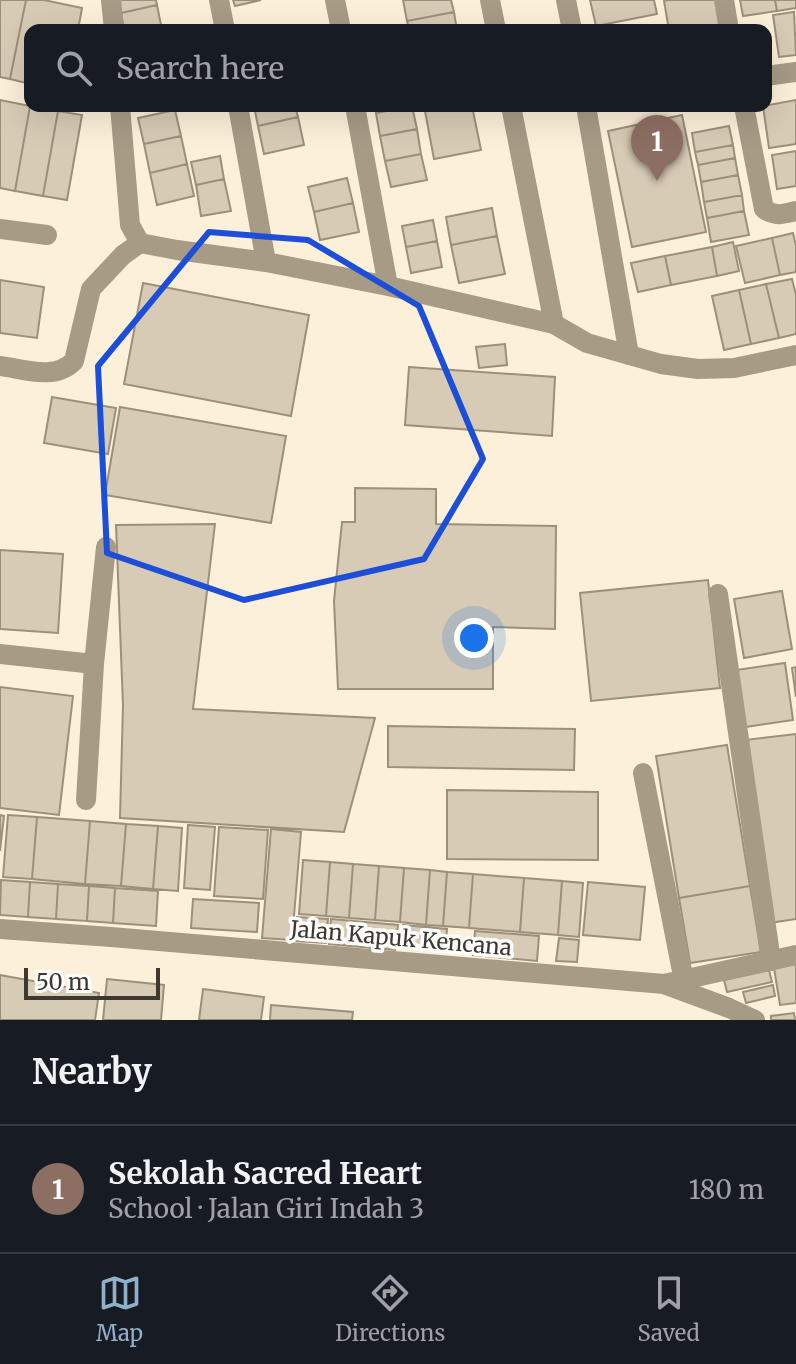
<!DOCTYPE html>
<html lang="en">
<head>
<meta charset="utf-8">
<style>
	:root { --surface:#171b24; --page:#20242c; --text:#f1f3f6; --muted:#9ea1a6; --line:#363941; --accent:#90afc9 }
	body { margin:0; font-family:Merriweather,serif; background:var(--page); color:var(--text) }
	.scale { position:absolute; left:24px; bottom:20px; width:136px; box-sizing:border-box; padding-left:8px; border:4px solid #3e3930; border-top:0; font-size:22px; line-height:28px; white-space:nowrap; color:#3e3930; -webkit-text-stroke:6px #fff; paint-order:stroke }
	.you { position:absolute; left:474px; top:638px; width:28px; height:28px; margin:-20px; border:6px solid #fff; border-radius:50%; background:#1a73e8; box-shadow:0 0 0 12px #1a73e833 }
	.badge { display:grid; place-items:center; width:52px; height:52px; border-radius:50%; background:var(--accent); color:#fff; font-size:26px; font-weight:700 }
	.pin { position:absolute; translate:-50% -66px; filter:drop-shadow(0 2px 4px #0008) }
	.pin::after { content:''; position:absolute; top:42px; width:28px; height:24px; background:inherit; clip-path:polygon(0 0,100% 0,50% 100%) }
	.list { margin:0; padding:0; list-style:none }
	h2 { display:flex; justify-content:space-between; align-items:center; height:104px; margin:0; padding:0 32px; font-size:34px }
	h2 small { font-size:26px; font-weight:400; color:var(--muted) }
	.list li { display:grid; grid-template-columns:52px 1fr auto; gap:24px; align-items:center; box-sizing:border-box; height:128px; padding:0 32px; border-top:2px solid var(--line) }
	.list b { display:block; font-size:30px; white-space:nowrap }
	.list p { margin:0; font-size:26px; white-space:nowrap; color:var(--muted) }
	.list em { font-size:26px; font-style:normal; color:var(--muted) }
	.icon { flex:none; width:44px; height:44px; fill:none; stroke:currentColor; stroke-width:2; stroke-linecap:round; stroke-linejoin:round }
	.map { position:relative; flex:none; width:796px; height:1020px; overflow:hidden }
	.search { position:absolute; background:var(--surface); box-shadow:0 8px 32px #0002; left:24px; right:24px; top:24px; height:88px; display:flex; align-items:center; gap:20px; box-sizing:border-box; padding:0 28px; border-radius:16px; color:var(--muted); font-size:30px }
	.sheet { height:232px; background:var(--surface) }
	nav { display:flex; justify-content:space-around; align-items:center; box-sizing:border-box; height:112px; border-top:2px solid var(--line); background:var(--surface); font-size:22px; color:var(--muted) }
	nav a { display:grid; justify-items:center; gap:4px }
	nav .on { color:var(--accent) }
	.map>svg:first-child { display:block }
</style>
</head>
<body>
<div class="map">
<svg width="796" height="1020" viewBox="0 0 796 1020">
	<rect width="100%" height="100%" fill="#fdf0d9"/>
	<path fill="#d8cbb5" stroke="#9c907b" stroke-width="2" d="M0 0H26L10 79 0 77Z
		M26 0H44L82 8 78 30H30V84L10 79Z
		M118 0H156L157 5 121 13Z
		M233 0H261L235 6Z
		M403 0H451L454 12 407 21Z
		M590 0H654L657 14 596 26Z
		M668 0H717L722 25 693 30H669L664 1Z
		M740 0H775L777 11 743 16Z
		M775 0H796V8L777 11Z
		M157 5 162 30H124L121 13Z
		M454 12 457 30H409L407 21Z
		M794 12 796 55 779 57 773 15Z
		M0 100 30 106 15 191 0 188Z
		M796 100V144L769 148 763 106Z
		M30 106 58 111 43 196 15 191Z
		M254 106H295L298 117 258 126Z
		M375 106H412L376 113Z
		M412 106 417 129 380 136 376 113Z
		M424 106H472L481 150 434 159Z
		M175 110 181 136 144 144 138 118Z
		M58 111 82 115 67 200 43 196Z
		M682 115 706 232 632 247 608 131Z
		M298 117 304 145 264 154 258 126Z
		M729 126 733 145 695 152 692 133Z
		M417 129 421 154 385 161 380 136Z
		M181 136 187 164 150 173 144 144Z
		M733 145 735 158 698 165 695 152Z
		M796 151V186L777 189 772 155Z
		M421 154 427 180 391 187 385 161Z
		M220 156 224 179 196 185 191 162Z
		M735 158 738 175 701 182 698 165Z
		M187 164 194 196 157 205 150 173Z
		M738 175 742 195 704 202 701 182Z
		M347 178 353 203 314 212 308 187Z
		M224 179 231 211 201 216 196 185Z
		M742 195 744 211 707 218 704 202Z
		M353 203 359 232 320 240 314 212Z
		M492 208 497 236 451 245 446 217Z
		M744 211 749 235 711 242 707 218Z
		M433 220 437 241 406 247 402 226Z
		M793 233 796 246V272L780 275 772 238Z
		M497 236 505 274 459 283 451 245Z
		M772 238 780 275 745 283 736 246Z
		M437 241 442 267 411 273 406 247Z
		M733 242 739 271 717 276 712 247Z
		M712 247 717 276 671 285 665 256Z
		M665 256 671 285 638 292 631 263Z
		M792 279 796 295V334L779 338 766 284Z
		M0 280 44 287 37 338 0 333Z
		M143 283 309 315 291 416 124 384Z
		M766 284 779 338 751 344 739 290Z
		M739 290 751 344 724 350 712 296Z
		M505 344 507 365 479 368 476 347Z
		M409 367 555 377 552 436 405 425Z
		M52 397 116 408 108 454 44 443Z
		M120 407 286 436 271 523 105 495Z
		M355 488 436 489V524L556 526 555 629 493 627V689H338L334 601 342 522H355Z
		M215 524 193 709 375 718 344 832 120 818 123 705 116 525Z
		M0 550 63 554 58 633 0 629Z
		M708 580 720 688 591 701 580 593Z
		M782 591 792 649 744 658 734 599Z
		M785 663 793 720 745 727 736 670Z
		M796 667V697L792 668Z
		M0 687 73 696 59 815 0 808Z
		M388 726 575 729 574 770 388 767Z
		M796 734V919L769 923 745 740Z
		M727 745 750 886 679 898 656 756Z
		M447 790 598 792V860L447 859Z
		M0 815 4 816 0 851Z
		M8 815 37 817 32 879 3 877Z
		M37 817 90 821 85 884 32 879Z
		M90 821 126 824 121 886 85 884Z
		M126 824 158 826 153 889 121 886Z
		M188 825 215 827 210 890 184 888Z
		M158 826 182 828 178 891 153 889Z
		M219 827 268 830 263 899 214 896Z
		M271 829 301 832 292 940 262 938Z
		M303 860 330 862 326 916 299 914Z
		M330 862 353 864 349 918 326 916Z
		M353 864 379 866 375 920 349 918Z
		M379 866 404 868 400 922 375 920Z
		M404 868 430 870 426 925 400 922Z
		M430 870 447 872 443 926 426 925Z
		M447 872 473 874 469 928 443 926Z
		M473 874 524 878 520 932 469 928Z
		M524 878 562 881 558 935 520 932Z
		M1 880 30 882 28 917 0 915Z
		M562 881 583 883 579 937 558 935Z
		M30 882 58 884 56 919 28 917Z
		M588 882 645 887 640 940 583 935Z
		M58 884 89 886 87 921 56 919Z
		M89 886 115 888 113 923 87 921Z
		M750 886 761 952 690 963 679 898Z
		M115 888 158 891 156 926 113 923Z
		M193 899 259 903 257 932 191 928Z
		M297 917 328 919 326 943 295 941Z
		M331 919 398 925 395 950 329 944Z
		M403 925 447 929 445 951 401 947Z
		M475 931 539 936 537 961 473 955Z
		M559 938 579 940 577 962 556 961Z
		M796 964V1003L780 1005 774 968Z
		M769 970 772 982 727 992 724 980Z
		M0 975 99 993 95 1020H0Z
		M107 979 164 985 161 1020H103Z
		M773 985 775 996 746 1003 743 992Z
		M203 989 264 997 261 1020H199Z
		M271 1005 353 1012 352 1020H270Z
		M794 1013 795 1020H771V1016Z"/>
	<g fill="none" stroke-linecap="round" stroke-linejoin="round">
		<path stroke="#a79b86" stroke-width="20" d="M111 0 114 30
			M219 0 225 30
			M335 0 341 30
			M490 0 496 30
			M566 0 572 30
			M724 0 729 30
			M766 76 796 72
			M120 106 130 225 140 243
			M238 106 266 262
			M355 106 388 286
			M511 106 554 324
			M586 106 629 355
			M744 106 764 209C775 217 784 214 796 211
			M0 229 47 235
			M0 366C24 369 55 381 74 361L91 289 123 255 140 243 177 250 266 262 388 286 554 324 587 343 661 364 698 369 734 368 796 355
			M718 594 771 961
			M0 654 94 664
			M643 773 684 981
			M86 800 94 664 106 547
			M0 929 111 937 664 984 796 955
			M664 984 729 1008 755 1020"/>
	</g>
	<path fill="none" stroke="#1d4ed8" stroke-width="6" stroke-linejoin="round" d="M209 232 308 240 419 306 483 459 424 559 244 600 107 553 98 366Z"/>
	<g text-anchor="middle" stroke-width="7" stroke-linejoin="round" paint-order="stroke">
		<g font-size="22" fill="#3e3930" stroke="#fff">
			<text transform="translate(401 938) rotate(5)" y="8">Jalan Kapuk Kencana</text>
		</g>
	</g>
</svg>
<div class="scale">50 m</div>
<div class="you"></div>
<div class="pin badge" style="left:657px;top:181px;background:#8d6e63">1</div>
<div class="search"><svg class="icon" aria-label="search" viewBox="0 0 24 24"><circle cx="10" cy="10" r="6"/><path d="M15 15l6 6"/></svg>Search here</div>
</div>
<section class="sheet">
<h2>Nearby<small></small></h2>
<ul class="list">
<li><span class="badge" style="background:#8d6e63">1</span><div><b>Sekolah Sacred Heart</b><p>School · Jalan Giri Indah 3</p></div><em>180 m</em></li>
</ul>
</section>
<nav>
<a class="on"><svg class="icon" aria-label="map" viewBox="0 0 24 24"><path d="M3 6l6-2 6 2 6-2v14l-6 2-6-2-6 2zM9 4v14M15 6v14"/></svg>Map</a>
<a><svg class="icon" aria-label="directions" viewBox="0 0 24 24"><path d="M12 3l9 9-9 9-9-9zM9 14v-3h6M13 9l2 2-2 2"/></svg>Directions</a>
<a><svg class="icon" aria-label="saved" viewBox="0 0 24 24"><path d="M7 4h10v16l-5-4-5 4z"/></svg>Saved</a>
</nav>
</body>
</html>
